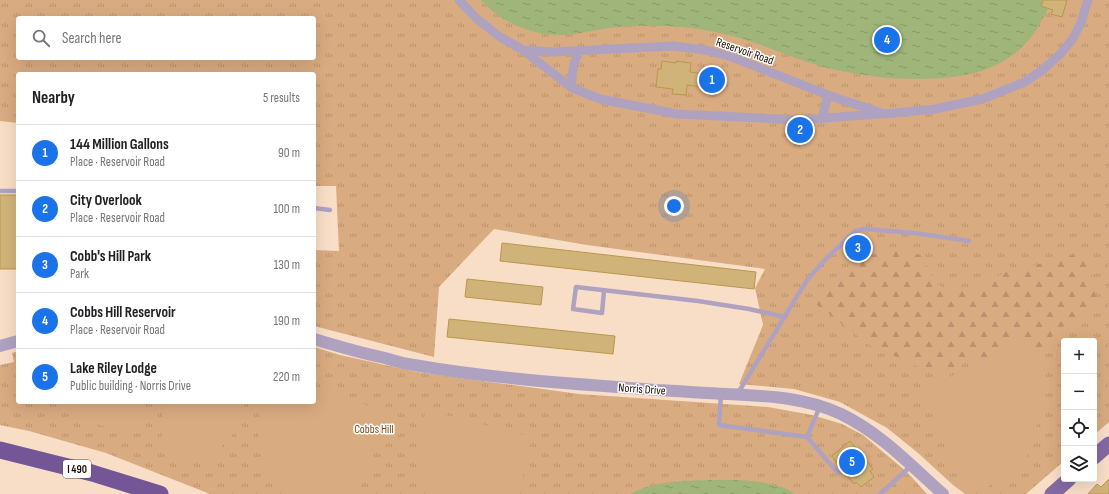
<!DOCTYPE html>
<html lang="en">
<head>
<meta charset="utf-8">
<style>
	:root { --surface:#fff; --page:#f6f6f6; --text:#202124; --muted:#757577; --line:#e0e0e0; --accent:#1a73e8 }
	body { margin:0; font-family:"Sofia Sans Condensed",sans-serif; background:var(--page); color:var(--text) }
	.controls { position:absolute; right:12px; bottom:12px; display:grid; overflow:hidden; border-radius:4px; box-shadow:0 4px 16px #0002 }
	.controls button { width:36px; height:36px; display:grid; place-items:center; padding:0; border:0; border-bottom:1px solid var(--line); background:var(--surface); color:var(--text); font:20px sans-serif }
	.you { position:absolute; left:674px; top:206px; width:14px; height:14px; margin:-10px; border:3px solid #fff; border-radius:50%; background:#1a73e8; box-shadow:0 0 0 6px #1a73e833 }
	.badge { display:grid; place-items:center; width:26px; height:26px; border-radius:50%; background:var(--accent); color:#fff; font-size:13px; font-weight:700 }
	.pin { position:absolute; translate:-50% -50%; border:2px solid #fff; box-shadow:0 1px 4px #0006 }
	.list { margin:0; padding:0; list-style:none }
	h2 { display:flex; justify-content:space-between; align-items:center; height:52px; margin:0; padding:0 16px; font-size:17px }
	h2 small { font-size:13px; font-weight:400; color:var(--muted) }
	.list li { display:grid; grid-template-columns:26px 1fr auto; gap:12px; align-items:center; box-sizing:border-box; height:56px; padding:0 16px; border-top:1px solid var(--line) }
	.list b { display:block; font-size:15px; white-space:nowrap }
	.list p { margin:0; font-size:13px; white-space:nowrap; color:var(--muted) }
	.list em { font-size:13px; font-style:normal; color:var(--muted) }
	.icon { flex:none; width:22px; height:22px; fill:none; stroke:currentColor; stroke-width:2; stroke-linecap:round; stroke-linejoin:round }
	.map { position:relative; flex:none; width:1109px; height:494px; overflow:hidden }
	.search { position:absolute; background:var(--surface); box-shadow:0 4px 16px #0002; left:16px; top:16px; width:300px; height:44px; display:flex; align-items:center; gap:10px; box-sizing:border-box; padding:0 14px; border-radius:4px; color:var(--muted); font-size:15px }
	.panel { position:absolute; background:var(--surface); box-shadow:0 4px 16px #0002; left:16px; top:72px; width:300px; height:332px; border-radius:4px }
	.map>svg:first-child { display:block }
</style>
</head>
<body>
<div class="map">
<svg width="1109" height="494" viewBox="0 0 1109 494">
	<defs>
		<pattern id="grass-tufts" width="24" height="20" patternUnits="userSpaceOnUse"><rect width="24" height="20" fill="#d9ab80"/><path d="M3 7l-1-3M5 7V3M7 7l1-3M15 17l-1-3M17 17v-4M19 17l1-3" fill="none" stroke="#ba926d"/></pattern>
		<pattern id="forest-firs" width="22" height="20" patternUnits="userSpaceOnUse"><rect width="22" height="20" fill="#d9ab80"/><path d="M5 1l3.5 6h-7zM16 11l3.5 6h-7z" fill="#ba926d"/></pattern>
		<pattern id="water-ripples" width="26" height="14" patternUnits="userSpaceOnUse"><rect width="26" height="14" fill="#9fb57a"/><path d="M2 4q2-2 4 0t4 0M15 11q2-2 4 0t4 0" fill="none" stroke="#889a68"/></pattern>
	</defs>
	<rect width="100%" height="100%" fill="#f8dec7"/>
	<path fill="url(#grass-tufts)" fill-rule="evenodd" d="M0 0H1109V422L1094 435V341H1064V461L1026 494H965L953 485 918 453 887 428 840 402 794 389 739 384 763 325 755 288 765 269 587 245 494 229 439 287 434 357 314 326V250L339 251 336 186H314V74H18V123L0 121ZM18 18H314V58H18Z
		M314 347 340 355 417 372 579 394 768 407 812 415 842 424 863 435 907 472 927 494H210L106 453 29 431 0 425V365L14 362 12 353 18 351V402H314Z"/>
	<path fill="url(#forest-firs)" d="M889 247 921 255 935 282 949 293 976 287 1004 273 1089 251 1092 278 1098 306 1079 321 1064 324 1045 344 1040 360 986 363 975 358 959 366 936 372 919 367 897 357 876 350 815 303 828 287 851 265Z"/>
	<path fill="#d9ab80" d="M1026 337 1046 372 1044 401 1027 456 1014 473 983 489 963 488 925 397 929 388Z
		M314 387 384 411 387 418 358 494H287L263 466 258 442 259 417 264 402H314Z
		M68 402H142L147 431C127 431 107 431 89 420 82 415 75 408 68 402Z
		M164 402H245L243 413 234 433 212 457 196 461 176 459 160 451Z
		M426 410 525 435 531 443 519 494H428L423 487 416 446Z"/>
	<path fill="url(#water-ripples)" d="M481 0H1043L1041 6 1048 8C1038 31 1023 51 1000 63 957 87 875 80 828 68 804 62 781 52 758 44 737 36 714 31 692 28 665 25 636 25 609 28 593 30 577 35 560 35 531 35 500 22 481 0Z
		M712 480C735 480 759 479 781 487 786 488 791 492 795 494H630C658 480 682 481 712 480Z"/>
	<path fill="#d0b378" stroke="#ba974a" d="M1043 0H1067L1062 17 1051 14 1053 10 1041 6Z
		M662 61 676 63V61L691 63 690 72 710 75 709 88 687 85 686 95 672 94 673 89 656 87 658 69H661Z
		M0 195H18V269H0Z
		M502 243 756 272 754 289 500 261Z
		M467 279 543 287 541 305 465 297Z
		M449 319 615 336 613 354 447 337Z
		M850 441 873 469 870 471 874 477 861 487 856 482 854 484 832 456Z
		M1109 479V494H1088L1097 484 1101 487Z"/>
	<g fill="none" stroke-linecap="round" stroke-linejoin="round">
		<path stroke="#afa2c1" stroke-width="4.5" d="M0 191H18
			M314 208 330 210
			M604 291 602 313 573 309 576 287 698 301 749 309 785 317
			M738 393 807 280 825 260 855 231 864 229 914 233 969 241
			M721 394 719 425 807 437 820 406
			M807 437 838 473
			M880 494 911 466"/>
		<path stroke="#afa2c1" stroke-width="9" d="M459 0 476 18 500 37 523 50 552 52 673 46 705 50 729 56 828 95 884 114 935 109 982 99 1025 82 1045 68 1059 55 1072 40 1080 25 1088 0
			M523 50 572 88 600 99 677 114 800 120 879 114
			M572 88C571 74 573 63 579 51
			M822 119 828 95"/>
		<path stroke="#afa2c1" stroke-width="12" d="M314 339C337 346 361 353 385 358 395 361 404 364 414 365 494 379 576 384 657 390 680 391 703 393 727 394 767 396 804 397 841 414 882 434 910 465 943 494
			M0 346 18 341"/>
		<path stroke="#846aa2" stroke-width="15" d="M1094 457 1109 444
			M1052 494 1069 479"/>
		<path stroke="#745697" stroke-width="17" d="M0 450 92 473 160 494"/>
	</g>
	<g text-anchor="middle" stroke-width="3" stroke-linejoin="round" paint-order="stroke">
		<rect fill="#fff" stroke="#61554c" stroke-width="1" x="63" y="460" width="28" height="18" rx="3"/>
		<g font-size="11" font-weight="bold" fill="#1d0c00">
			<text x="77" y="473">I 490</text>
		</g>
		<g font-size="12" fill="#1d0c00" stroke="#fff">
			<text transform="translate(745 51) rotate(19)" y="4">Reservoir Road</text>
			<text transform="translate(642 389) rotate(4)" y="4">Norris Drive</text>
		</g>
		<g font-size="12" fill="#774912" stroke="#fff">
			<text x="374" y="433">Cobbs Hill</text>
		</g>
	</g>
</svg>
<div class="controls">
<button>+</button>
<button>−</button>
<button><svg class="icon" aria-label="locate" viewBox="0 0 24 24"><circle cx="12" cy="12" r="6"/><path d="M12 2v4M12 18v4M2 12h4M18 12h4"/></svg></button>
<button><svg class="icon" aria-label="layers" viewBox="0 0 24 24"><path d="M12 4l9 5-9 5-9-5zM3 14l9 5 9-5"/></svg></button>
</div>
<div class="you"></div>
<div class="pin badge" style="left:712px;top:80px">1</div>
<div class="pin badge" style="left:800px;top:130px">2</div>
<div class="pin badge" style="left:858px;top:248px">3</div>
<div class="pin badge" style="left:887px;top:40px">4</div>
<div class="pin badge" style="left:852px;top:462px">5</div>
<div class="search"><svg class="icon" aria-label="search" viewBox="0 0 24 24"><circle cx="10" cy="10" r="6"/><path d="M15 15l6 6"/></svg>Search here</div>
<section class="panel">
<h2>Nearby<small>5 results</small></h2>
<ul class="list">
<li><span class="badge">1</span><div><b>144 Million Gallons</b><p>Place · Reservoir Road</p></div><em>90 m</em></li>
<li><span class="badge">2</span><div><b>City Overlook</b><p>Place · Reservoir Road</p></div><em>100 m</em></li>
<li><span class="badge">3</span><div><b>Cobb's Hill Park</b><p>Park</p></div><em>130 m</em></li>
<li><span class="badge">4</span><div><b>Cobbs Hill Reservoir</b><p>Place · Reservoir Road</p></div><em>190 m</em></li>
<li><span class="badge">5</span><div><b>Lake Riley Lodge</b><p>Public building · Norris Drive</p></div><em>220 m</em></li>
</ul>
</section>
</div>
</body>
</html>
